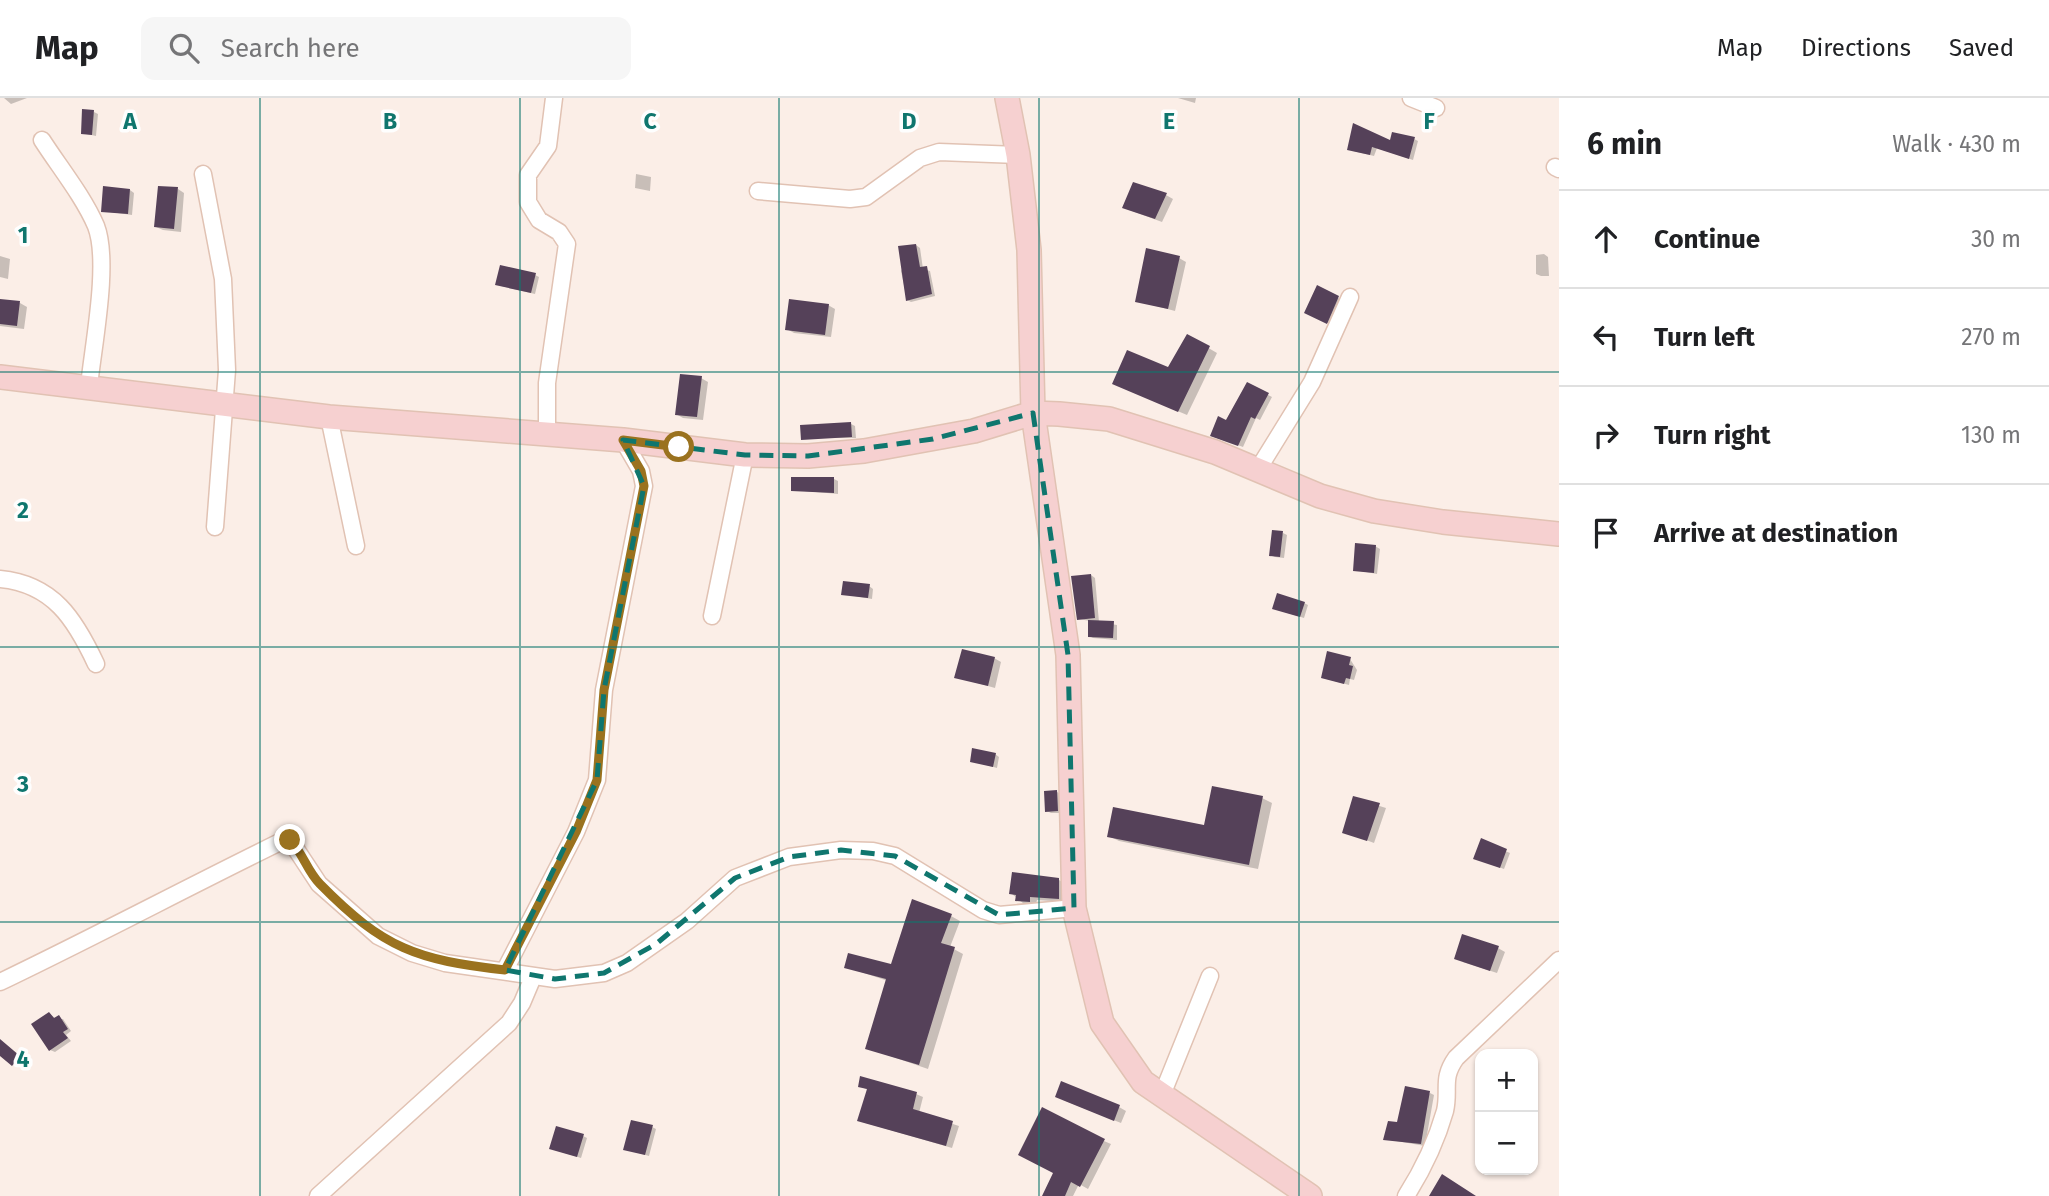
<!DOCTYPE html>
<html lang="en">
<head>
<meta charset="utf-8">
<style>
	:root { --surface:#fff; --page:#f6f6f6; --text:#202124; --muted:#757577; --line:#e0e0e0 }
	body { margin:0; font-family:"Fira Sans",sans-serif; background:var(--page); color:var(--text) }
	.controls { position:absolute; right:21px; bottom:21px; display:grid; overflow:hidden; border-radius:14px; box-shadow:0 2px 5px #0004 }
	.controls button { width:63px; height:63px; display:grid; place-items:center; padding:0; border:0; border-bottom:2px solid var(--line); background:var(--surface); color:var(--text); font:35px sans-serif }
	.stop { position:absolute; width:21px; height:21px; margin:-16px; border:5px solid #9a721f; border-radius:50%; background:#fff }
	.stop.end { background:#9a721f; border-color:#fff; box-shadow:0 2px 7px #0008 }
	.list { margin:0; padding:0; list-style:none }
	h2 { display:flex; justify-content:space-between; align-items:center; height:91px; margin:0; padding:0 28px; font-size:30px }
	h2 small { font-size:23px; font-weight:400; color:var(--muted) }
	.list li { display:grid; grid-template-columns:46px 1fr auto; gap:21px; align-items:center; box-sizing:border-box; height:98px; padding:0 28px; border-top:2px solid var(--line) }
	.list b { display:block; font-size:26px; white-space:nowrap }
	.list em { font-size:23px; font-style:normal; color:var(--muted) }
	.icon { flex:none; width:38px; height:38px; fill:none; stroke:currentColor; stroke-width:2; stroke-linecap:round; stroke-linejoin:round }
	.map { position:relative; flex:none; width:1559px; height:1098px; overflow:hidden }
	header { display:flex; align-items:center; gap:42px; box-sizing:border-box; height:98px; padding:0 35px; background:var(--surface); border-bottom:2px solid var(--line) }
	header strong { font-size:33px }
	nav { display:flex; gap:38px; margin-inline-start:auto; font-size:24px }
	.search { width:490px; height:63px; background:var(--page); display:flex; align-items:center; gap:18px; box-sizing:border-box; padding:0 24px; border-radius:14px; color:var(--muted); font-size:26px }
	main { display:flex }
	aside { flex:1; background:var(--surface) }
	.map>svg:first-child { display:block }
</style>
</head>
<body>
<header>
<strong>Map</strong>
<div class="search"><svg class="icon" aria-label="search" viewBox="0 0 24 24"><circle cx="10" cy="10" r="6"/><path d="M15 15l6 6"/></svg>Search here</div>
<nav><a>Map</a><a>Directions</a><a>Saved</a></nav>
</header>
<main>
<div class="map">
<svg width="1559" height="1098" viewBox="0 0 1559 1098">
	<rect width="100%" height="100%" fill="#fbeee7"/>
	<path fill="#0003" d="M4 0H27L11 6Z
		M1178 0H1196L1195 5Z
		M94 14 98 16 96 38 82 35Z
		M1414 41 1418 43 1413 62 1377 50 1374 58 1353 53Z
		M636 76 651 79 650 93 635 90Z
		M178 91 184 95 181 134 163 132 156 129Z
		M130 92 134 95 132 117 103 113Z
		M1166 97 1173 101 1162 124 1124 110Z
		M916 147 920 150 923 171 930 173 935 198 911 204 907 202 901 173Z
		M1544 156 1548 159 1549 178H1541L1536 176V157Z
		M0 158 10 161 8 181 0 179Z
		M1179 160 1186 164 1175 213 1137 203Z
		M535 177 539 179 535 196 501 188Z
		M1338 200 1345 203 1334 228 1313 218Z
		M0 203 20 205 27 209 24 231 0 228Z
		M828 207 835 211 831 239 794 235 787 231Z
		M1188 238 1217 255 1187 317 1123 290 1169 271Z
		M701 280 708 284 703 322 683 320 676 316Z
		M1247 286 1272 299 1260 322 1256 320 1243 349 1216 339Z
		M851 326 855 328 856 340H802Z
		M834 381 838 383V396L793 392Z
		M1283 435 1287 437 1284 460 1275 459 1271 457Z
		M1375 448 1380 451 1377 476 1355 472Z
		M1091 477 1095 480 1099 524 1117 527V542L1093 540 1089 538 1090 523 1079 521Z
		M869 488 873 491 872 501 843 496Z
		M1304 505 1308 507 1304 520 1278 512Z
		M994 560 1001 564 995 590 956 579Z
		M1350 561 1357 572 1354 582 1350 581 1349 587 1323 580Z
		M995 656 999 659 997 670 972 663Z
		M1057 694 1061 696V715H1051L1047 713Z
		M1262 700 1272 705 1258 771 1119 743 1109 738 1205 729Z
		M1354 700 1386 710 1374 745 1345 734Z
		M1482 743 1510 755 1504 771 1479 762Z
		M1059 782 1066 786V804L1037 802 1036 806H1024L1011 795Z
		M951 818 960 823 950 849 963 856 928 971 867 950 888 883 846 869 892 868Z
		M1498 850 1505 854 1497 875 1463 864Z
		M50 916 56 921H63L71 933 66 937 71 943 55 954 50 952Z
		M0 942 23 962 17 969 0 956Z
		M860 988 916 996 923 999 919 1015 959 1028 952 1050 866 1025 868 992Z
		M1430 995 1434 997 1425 1048 1385 1041Z
		M1063 1002 1119 1009 1126 1013 1121 1025Z
		M652 1029 656 1031 649 1058 625 1051Z
		M583 1038 587 1040 581 1060 555 1052Z
		M1104 1043 1111 1046 1088 1091 1079 1086 1073 1098H1044Z"/>
	<path fill="#554159" d="M82 11 94 12 92 37 81 36Z
		M1353 25 1390 42 1392 34 1415 39 1409 61 1372 49 1370 57 1347 52Z
		M1133 84 1167 95 1155 121 1122 110Z
		M103 88 130 91 128 116 101 114Z
		M158 88 178 89 174 131 154 129Z
		M916 146 920 169 927 168 932 196 906 203 898 148Z
		M1146 150 1180 158 1168 211 1135 204Z
		M500 167 536 175 531 195 495 187Z
		M1317 187 1339 198 1327 226 1304 215Z
		M0 201 20 203 17 228 0 226Z
		M789 201 829 206 825 237 785 232Z
		M1187 236 1210 248 1178 314 1112 286 1127 252 1168 269Z
		M680 276 702 278 697 319 675 317Z
		M1247 284 1269 295 1255 321 1251 319 1238 348 1210 338 1218 318 1226 322Z
		M851 324 852 339 801 342 800 327Z
		M791 379H834V395L791 393Z
		M1272 432 1283 433 1280 459 1269 458Z
		M1355 445 1376 447 1374 475 1353 473Z
		M1091 476 1095 520 1077 522 1071 478Z
		M843 483 870 486 868 500 841 497Z
		M1277 495 1305 504 1300 519 1272 511Z
		M1088 522 1114 523 1113 540 1088 539Z
		M962 551 995 559 988 588 954 580Z
		M1327 553 1351 559 1349 567 1353 568 1350 581 1346 580 1344 586 1321 580Z
		M972 650 996 655 993 669 970 664Z
		M1212 688 1263 698 1249 767 1107 739 1113 709 1204 727Z
		M1057 692 1058 713 1045 714 1044 693Z
		M1353 698 1380 705 1367 743 1342 735Z
		M1481 740 1507 751 1500 770 1473 761Z
		M1012 774 1059 780V801L1030 799V804L1015 803 1016 797 1009 796Z
		M912 801 952 816 941 845 955 849 919 967 865 951 886 881 844 870 848 855 891 866Z
		M1462 836 1499 848 1490 873 1454 861Z
		M49 914 54 920 59 917 68 931 63 934 68 940 49 953 31 926Z
		M0 941 20 958 12 968 0 958Z
		M860 978 917 994 913 1011 953 1023 946 1048 857 1023 867 991 858 989Z
		M1061 983 1120 1007 1114 1023 1055 999Z
		M1405 988 1430 993 1421 1046 1383 1042 1388 1023 1397 1024Z
		M1042 1009 1105 1041 1080 1089 1071 1084 1065 1098H1042L1053 1075 1018 1057Z
		M631 1022 653 1027 645 1057 623 1052Z
		M556 1028 584 1036 577 1059 549 1051Z
		M1442 1076 1476 1098H1429Z"/>
	<g fill="none" stroke-linecap="round" stroke-linejoin="round">
		<g stroke="#e1c2b3" stroke-width="19">
			<path id="street" d="M1411 0 1436 10
				M42 42C60 70 83 98 96 128 110 164 93 248 89 288
				M1555 69 1559 71
				M203 76 223 181 227 272 215 429
				M758 93 850 101 866 99 920 60 939 54 1018 57
				M329 319 356 448
				M547 336V285L567 146 559 134 539 122 528 104V77L548 48 554 0
				M1257 373 1312 284 1350 199
				M0 481C53 486 75 521 96 566
				M712 518 745 357
				M505 872 576 734 597 682 604 592 644 388 641 373 623 342
				M0 884C94 839 186 790 280 744L290 742 319 786 378 838 412 855 445 865 555 881 604 875 627 865 687 823 735 780 789 759 841 752 873 753 895 758 983 812 999 817 1074 810
				M1162 997 1210 878
				M318 1098 509 925 522 905 533 879
				M1406 1098C1422 1073 1437 1041 1445 1013 1450 991 1441 981 1456 960L1559 862"/>
		</g>
		<g stroke="#e1c2b3" stroke-width="26">
			<path id="secondary" d="M1007 0 1018 57 1029 152 1033 315 1068 557 1074 810 1102 925 1143 984 1310 1098
				M0 279 329 319 623 342 745 357 808 358 864 353 974 333 1033 315 1059 316 1109 321 1215 354 1320 398 1374 413 1443 424 1559 436"/>
		</g>
		<use href="#street" stroke="#fff" stroke-width="16"/>
		<use href="#secondary" stroke="#f6d0d0" stroke-width="23"/>
	</g>
	<g fill="none" stroke-linecap="round" stroke-linejoin="round">
		<path stroke="#9a721f" stroke-width="9" d="M290 742C303 755 307 773 320 786 384 851 417 862 505 872L576 734 597 682 604 592 644 388 641 373 623 342 679 349"/>
	</g>
	<path fill="none" stroke="#0f766e" stroke-width="5" stroke-dasharray="14 9" stroke-linejoin="round" d="M1033 315 1068 557 1074 810 999 817 895 758 841 752 789 759 735 780 656 846 604 875 555 881 505 872 597 682 604 592 644 388 623 342 745 357 808 358 933 341Z"/>
	<path fill="none" stroke="#0f766e" stroke-width="2" stroke-opacity="0.55" d="M260 0V1098M520 0V1098M779 0V1098M1039 0V1098M1299 0V1098M0 274H1559M0 549H1559M0 824H1559"/>
	<g font-size="23" text-anchor="middle" font-weight="bold" fill="#0f766e" stroke="#fefefe" stroke-width="7" stroke-linejoin="round" paint-order="stroke">
		<text x="130" y="31">A</text>
		<text x="390" y="31">B</text>
		<text x="650" y="31">C</text>
		<text x="909" y="31">D</text>
		<text x="1169" y="31">E</text>
		<text x="1429" y="31">F</text>
		<text x="23" y="145">1</text>
		<text x="23" y="420">2</text>
		<text x="23" y="694">3</text>
		<text x="23" y="969">4</text>
	</g>
</svg>
<div class="controls">
<button>+</button>
<button>−</button>
</div>
<div class="stop" style="left:679px;top:349px"></div>
<div class="stop end" style="left:290px;top:742px"></div>
</div>
<aside>
<h2>6 min<small>Walk · 430 m</small></h2>
<ul class="list">
<li><svg class="icon" aria-label="ahead" viewBox="0 0 24 24"><path d="M12 20V5M6 11l6-6 6 6"/></svg><div><b>Continue</b></div><em>30 m</em></li>
<li><svg class="icon" aria-label="left" viewBox="0 0 24 24"><path d="M17 20v-9H6M10 6l-5 5 5 5"/></svg><div><b>Turn left</b></div><em>270 m</em></li>
<li><svg class="icon" aria-label="right" viewBox="0 0 24 24"><path d="M7 20v-9h11M14 6l5 5-5 5"/></svg><div><b>Turn right</b></div><em>130 m</em></li>
<li><svg class="icon" aria-label="arrive" viewBox="0 0 24 24"><path d="M6 21V4h12l-3 4 3 4H6"/></svg><div><b>Arrive at destination</b></div></li>
</ul>
</aside>
</main>
</body>
</html>
